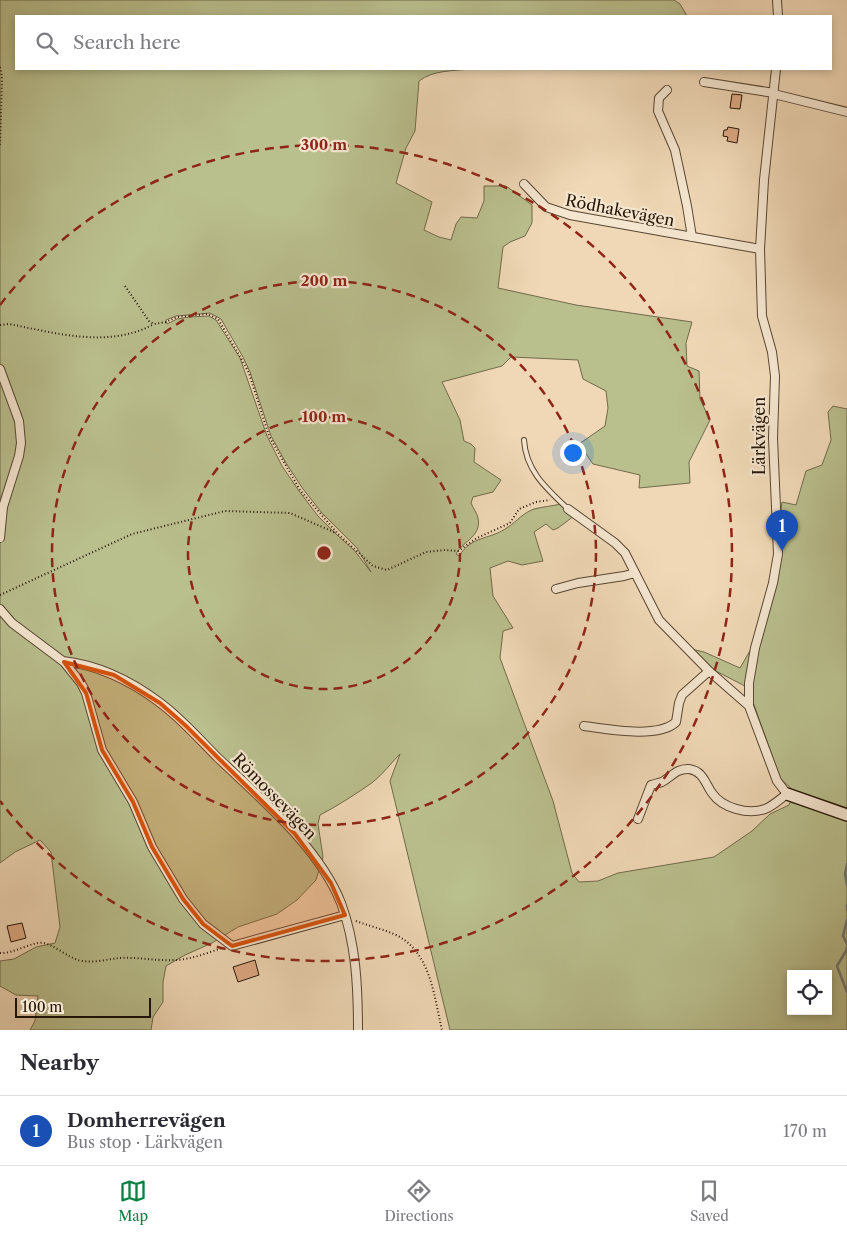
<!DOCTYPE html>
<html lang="en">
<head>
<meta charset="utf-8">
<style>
	:root { --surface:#fff; --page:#f2f2f3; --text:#2b2b33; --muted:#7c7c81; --line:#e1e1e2; --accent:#0b8043 }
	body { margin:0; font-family:"Libre Caslon Text",serif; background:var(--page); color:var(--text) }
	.controls { position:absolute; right:15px; bottom:15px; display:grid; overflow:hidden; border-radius:0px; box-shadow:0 2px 8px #0003 }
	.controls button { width:45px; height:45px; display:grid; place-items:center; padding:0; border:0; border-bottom:1px solid var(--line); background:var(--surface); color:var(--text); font:25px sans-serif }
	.scale { position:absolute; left:15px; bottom:12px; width:136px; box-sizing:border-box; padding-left:5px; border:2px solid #261607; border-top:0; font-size:14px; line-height:18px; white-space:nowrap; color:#261607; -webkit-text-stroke:4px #f5e6d0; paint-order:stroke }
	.you { position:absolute; left:572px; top:452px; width:18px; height:18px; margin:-12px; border:4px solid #fff; border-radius:50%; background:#1a73e8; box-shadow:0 0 0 8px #1a73e833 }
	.badge { display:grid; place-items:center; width:32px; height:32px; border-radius:50%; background:var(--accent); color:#fff; font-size:16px; font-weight:700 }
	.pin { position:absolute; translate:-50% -41px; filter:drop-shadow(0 1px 2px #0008) }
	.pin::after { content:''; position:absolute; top:26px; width:18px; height:15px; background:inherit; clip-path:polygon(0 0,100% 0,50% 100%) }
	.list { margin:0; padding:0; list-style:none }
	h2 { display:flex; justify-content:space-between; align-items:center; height:65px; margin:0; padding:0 20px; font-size:21px }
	h2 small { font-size:16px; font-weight:400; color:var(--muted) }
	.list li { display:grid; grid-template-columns:32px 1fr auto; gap:15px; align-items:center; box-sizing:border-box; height:70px; padding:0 20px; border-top:1px solid var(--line) }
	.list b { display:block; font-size:19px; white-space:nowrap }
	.list p { margin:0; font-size:16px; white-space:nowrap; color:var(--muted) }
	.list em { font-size:16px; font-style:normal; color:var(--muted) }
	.icon { flex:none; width:28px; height:28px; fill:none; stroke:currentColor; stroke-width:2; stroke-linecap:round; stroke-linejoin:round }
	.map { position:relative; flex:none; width:847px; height:1030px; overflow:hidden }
	.search { position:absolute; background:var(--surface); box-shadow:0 2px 8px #0003; left:15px; right:15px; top:15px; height:55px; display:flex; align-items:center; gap:12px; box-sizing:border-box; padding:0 18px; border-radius:0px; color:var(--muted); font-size:19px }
	.sheet { height:135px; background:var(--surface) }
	nav { display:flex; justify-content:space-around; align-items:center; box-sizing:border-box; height:70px; border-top:1px solid var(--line); background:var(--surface); font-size:14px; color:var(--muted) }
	nav a { display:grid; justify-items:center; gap:2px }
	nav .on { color:var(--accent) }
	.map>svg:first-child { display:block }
</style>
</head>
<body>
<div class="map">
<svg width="847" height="1030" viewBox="0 0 847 1030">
	<rect width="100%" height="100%" fill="#f0d8b6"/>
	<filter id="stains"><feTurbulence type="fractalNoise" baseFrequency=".004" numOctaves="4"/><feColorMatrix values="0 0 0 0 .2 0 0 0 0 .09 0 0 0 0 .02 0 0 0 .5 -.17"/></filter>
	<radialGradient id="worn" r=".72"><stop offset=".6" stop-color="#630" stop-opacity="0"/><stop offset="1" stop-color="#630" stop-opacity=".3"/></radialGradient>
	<path fill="#babf8e" stroke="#706a4a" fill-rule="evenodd" d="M0 0H674L680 4 687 16H16V69H470C453 71 433 70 419 81L415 131 406 148 396 183 432 202 424 230 439 237 451 240 456 224 461 217 477 218 484 201V186H506L532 205V223L525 236 510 242 503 247 498 288 576 305 692 322 686 343 687 366 699 371 700 399 710 420 689 462 690 483 639 488 640 475 593 464 579 444 605 426 608 408 606 391 583 379 578 360 511 357 502 366 442 382 460 420 464 441 471 444 475 448 474 462 501 480 493 492 473 497 471 503C473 508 477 513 478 518 482 536 463 541 456 554L459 556C472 535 491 540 508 527 517 521 523 513 534 509 542 507 552 506 561 504L574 516 558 528 553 530 546 524 534 532 543 561 522 565 508 561 490 568 493 596 513 628 503 631 500 658 553 801 572 873 579 882 598 881 618 873 714 857 752 831 770 814 789 805 795 792 780 778 752 699V693L743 685 708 667 691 649 704 652 740 668 751 649 771 588 782 502 796 505 806 471 822 465 831 440 828 412 833 406 847 409V1030H450L390 781 400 754C391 763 383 774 373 782 356 794 339 805 320 815L318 824 323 857 316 880 297 900 277 914 238 927 212 943 185 955 166 966 163 982V1002L153 1017 151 1030H30L35 1021 38 996 16 995 0 986V961L14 959 36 947 55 943 60 927 51 852 40 840 15 852 0 863ZM210 313 221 319 243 357 250 372 271 436 286 463 303 489 322 513 357 548 371 572 354 550 337 535 318 516 299 491 282 466 267 436 240 358 216 320 209 316 189 317 177 319 167 324 166 320 176 316ZM791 974H828V1011H791Z"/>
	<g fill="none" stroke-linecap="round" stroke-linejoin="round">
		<path stroke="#6d7771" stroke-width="2.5" d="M847 864 845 874 847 885
			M847 905V910
			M847 920 843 936 847 944
			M847 947 846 951 837 966 847 992"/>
	</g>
	<path fill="#dfaa85" stroke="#261607" d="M732 94 742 95 740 109 730 108Z
		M728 127 739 129 737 143 727 141 728 137 723 136 724 130H727Z
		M22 923 26 938 11 942 7 926Z
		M255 960 259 975 238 982 233 967Z"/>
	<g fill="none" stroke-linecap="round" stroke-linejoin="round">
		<g stroke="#584633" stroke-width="6">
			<path id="lane" d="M524 440C526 471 546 488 568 509"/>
		</g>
		<g stroke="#584633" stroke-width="10">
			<path id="street" d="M777 0 778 16
				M704 82 774 93
				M667 90 659 98 658 111 675 150 687 206 692 237
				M774 94 847 112
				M524 184 546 207 570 215 760 249
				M0 369 19 421 21 443 19 456 3 507 0 538
				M568 509 615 543 625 553 659 620 709 671 749 706
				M556 589 578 583 624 576 635 573
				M0 609 12 623 64 662 81 683 86 693 102 750 133 802 152 847 183 899 203 924 232 946 345 915
				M63 661C98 665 131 681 159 702 181 718 198 738 217 757 260 798 319 847 341 903 356 943 358 987 358 1030
				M584 726C607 729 658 739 676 722L679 703 682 695 709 671
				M638 819 651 785C654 784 659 783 662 782 671 777 677 768 689 769 703 771 705 783 712 793 722 808 748 815 765 809 773 806 780 799 787 794L777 781 749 706V683L755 648 773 583 778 554 773 438 775 376 772 352 762 316 760 249 764 180 776 69"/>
		</g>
		<g stroke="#261607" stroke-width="14">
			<path id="secondary" d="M787 794 847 815"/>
		</g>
		<path stroke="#261607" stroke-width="2" stroke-dasharray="1 2.5" stroke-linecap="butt" d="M0 67 2 77 0 147
			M125 286 149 321 154 324 166 322 177 317 208 314 218 319 241 358 249 373 269 436 300 490 338 534 373 566 387 570 426 552 445 550 458 551 477 538 510 523 519 509 536 502 550 500
			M0 325 9 324C56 333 109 349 154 324
			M0 595 132 534 225 511 290 513 336 533
			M356 921C369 926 383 929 396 935 431 952 434 997 442 1030
			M0 953C14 954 32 941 44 943 52 944 68 957 78 960 92 964 107 959 120 958 138 957 156 961 174 960 190 960 207 953 222 948"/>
		<use href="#lane" stroke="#f5e6d0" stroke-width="4"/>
		<use href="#street" stroke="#f5e6d0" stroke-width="8"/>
		<use href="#secondary" stroke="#f5e6d0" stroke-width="11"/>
	</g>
	<path fill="#d5520c" fill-opacity="0.2" stroke="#d5520c" stroke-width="4" stroke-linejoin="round" d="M64 662 114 675 160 703 185 725 295 834 331 883 345 915 232 946 203 924 183 899 152 847 133 802 102 750 86 693Z"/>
	<g fill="none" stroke="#8f2418" stroke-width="2.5" stroke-dasharray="9 6">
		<circle cx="324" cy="553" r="136"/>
		<circle cx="324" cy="553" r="272"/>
		<path d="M0 305A408 408 0 1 1 0 801"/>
	</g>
	<g text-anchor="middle" stroke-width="4.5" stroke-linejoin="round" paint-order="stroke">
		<g font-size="16" fill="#261607" stroke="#f5e6d0">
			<text transform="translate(620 210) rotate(11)" y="6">Rödhakevägen</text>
			<text transform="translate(759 436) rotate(-90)" y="6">Lärkvägen</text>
			<text transform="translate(275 796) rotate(46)" y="6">Römossevägen</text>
		</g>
	</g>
	<circle cx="324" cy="553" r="8" fill="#8f2418" stroke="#f5e6d0" stroke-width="2.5"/>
	<g font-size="15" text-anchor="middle" font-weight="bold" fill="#8f2418" stroke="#f5e6d0" stroke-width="4.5" stroke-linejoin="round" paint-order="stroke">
		<text x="324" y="150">300 m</text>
		<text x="324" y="286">200 m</text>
		<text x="324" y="422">100 m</text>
	</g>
	<rect width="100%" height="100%" filter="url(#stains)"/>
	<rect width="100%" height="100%" fill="url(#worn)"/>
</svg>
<div class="controls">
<button><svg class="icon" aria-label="locate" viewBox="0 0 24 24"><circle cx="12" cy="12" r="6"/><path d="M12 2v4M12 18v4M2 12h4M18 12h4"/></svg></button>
</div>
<div class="scale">100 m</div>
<div class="you"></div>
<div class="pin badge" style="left:782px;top:551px;background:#1a4fb4">1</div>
<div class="search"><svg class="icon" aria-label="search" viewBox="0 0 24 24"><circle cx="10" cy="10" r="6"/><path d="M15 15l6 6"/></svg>Search here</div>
</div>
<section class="sheet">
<h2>Nearby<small></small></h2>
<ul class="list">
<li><span class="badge" style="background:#1a4fb4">1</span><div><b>Domherrevägen</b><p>Bus stop · Lärkvägen</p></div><em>170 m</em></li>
</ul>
</section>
<nav>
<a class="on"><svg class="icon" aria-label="map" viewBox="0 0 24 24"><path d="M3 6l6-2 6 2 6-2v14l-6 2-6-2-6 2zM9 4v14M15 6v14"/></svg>Map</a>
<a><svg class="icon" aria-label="directions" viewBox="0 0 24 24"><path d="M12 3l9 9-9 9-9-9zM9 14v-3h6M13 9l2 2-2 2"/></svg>Directions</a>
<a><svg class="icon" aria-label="saved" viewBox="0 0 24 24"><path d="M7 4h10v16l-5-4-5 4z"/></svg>Saved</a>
</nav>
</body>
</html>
